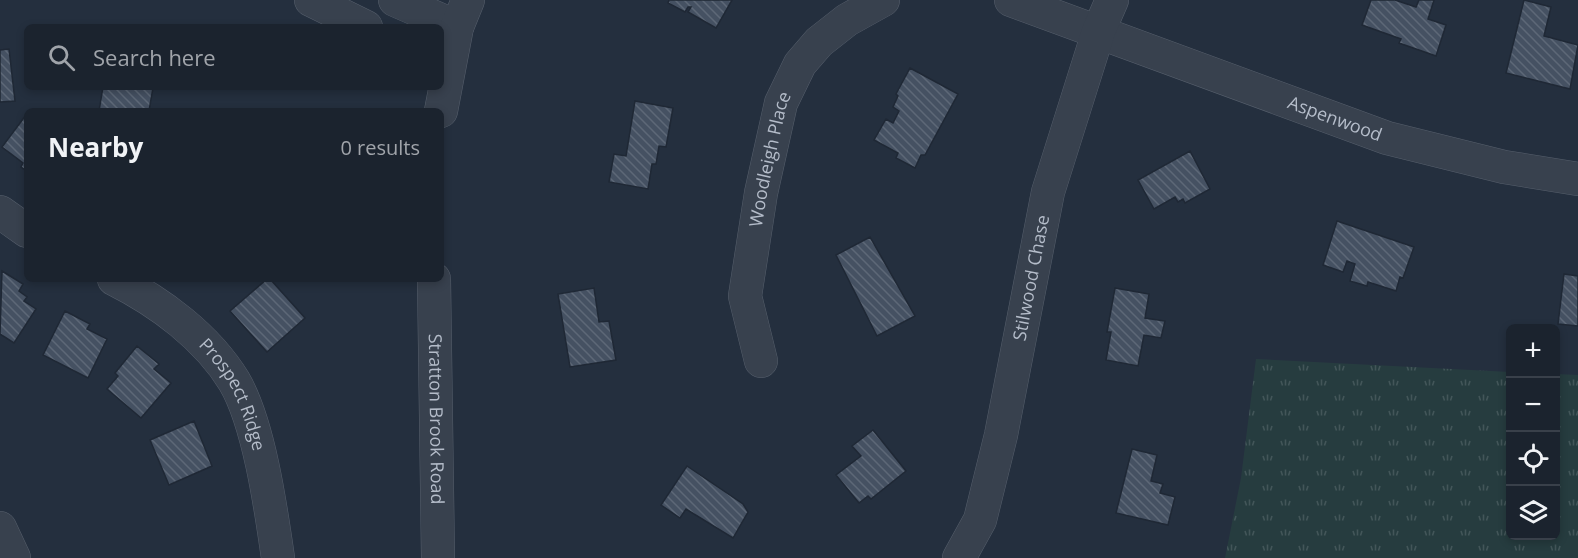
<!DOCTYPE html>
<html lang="en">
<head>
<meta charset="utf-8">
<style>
	:root { --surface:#1b232e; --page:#282f3a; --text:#f1f3f6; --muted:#a0a4aa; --line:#39404a }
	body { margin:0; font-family:"Open Sans",sans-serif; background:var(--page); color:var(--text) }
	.controls { position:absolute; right:18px; bottom:18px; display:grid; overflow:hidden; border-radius:9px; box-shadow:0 3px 9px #0003 }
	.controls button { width:54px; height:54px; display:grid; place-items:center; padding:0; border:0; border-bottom:2px solid var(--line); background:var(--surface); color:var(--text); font:30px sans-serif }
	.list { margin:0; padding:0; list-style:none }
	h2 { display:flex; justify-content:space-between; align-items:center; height:78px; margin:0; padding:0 24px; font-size:26px }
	h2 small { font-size:20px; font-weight:400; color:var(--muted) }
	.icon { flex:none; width:33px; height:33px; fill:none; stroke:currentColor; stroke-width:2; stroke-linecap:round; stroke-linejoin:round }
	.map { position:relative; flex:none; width:1578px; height:558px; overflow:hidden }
	.search { position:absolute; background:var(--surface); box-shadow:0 3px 9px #0003; left:24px; top:24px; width:420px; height:66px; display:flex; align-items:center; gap:15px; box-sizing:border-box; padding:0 21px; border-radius:9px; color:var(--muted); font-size:22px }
	.panel { position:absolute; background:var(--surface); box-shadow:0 3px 9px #0003; left:24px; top:108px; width:420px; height:174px; border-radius:9px }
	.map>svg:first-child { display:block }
</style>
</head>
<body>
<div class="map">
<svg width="1578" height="558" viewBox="0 0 1578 558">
	<defs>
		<pattern id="park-tufts" width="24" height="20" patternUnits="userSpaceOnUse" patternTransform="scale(1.5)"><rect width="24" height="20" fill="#263c3f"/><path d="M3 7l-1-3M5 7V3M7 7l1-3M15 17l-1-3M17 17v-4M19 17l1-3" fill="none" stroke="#435659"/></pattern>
		<pattern id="building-back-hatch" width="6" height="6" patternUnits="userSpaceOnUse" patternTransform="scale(1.5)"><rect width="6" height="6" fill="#455162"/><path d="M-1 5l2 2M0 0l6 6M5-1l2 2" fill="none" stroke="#5d6877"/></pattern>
	</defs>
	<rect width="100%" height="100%" fill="#242f3e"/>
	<path fill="url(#park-tufts)" d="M1256 359 1510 372V536H1556V374L1578 375V558H1225L1241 478Z"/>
	<path fill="url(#building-back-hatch)" stroke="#1f2835" stroke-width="1.5" d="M669 0H732L716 28 688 12 691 7H688L685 12 668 3Z
		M1371 0H1395L1416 7 1419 0H1434L1428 19 1446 25 1436 56 1399 43 1401 39 1362 25Z
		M1524 0 1551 7 1544 36 1578 45 1570 89 1506 73Z
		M9 49 15 101 0 102V50Z
		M910 68 958 94 925 155H921L915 168 896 158 898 153 874 140 886 119 893 123 899 111 893 107 898 96 896 94Z
		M103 87 153 88 149 111H99Z
		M635 101 673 108 666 147 659 146 656 164H652L648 189 609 182 614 154 626 156Z
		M26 115 27 116V171L21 167 23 163 2 147Z
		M1190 151 1210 189 1185 203 1183 199 1178 202 1175 197 1154 209 1138 180Z
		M1337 221 1414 247 1403 278 1400 277 1396 291 1368 282 1367 286 1350 281 1355 264 1347 261 1343 272 1323 265Z
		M870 237 915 316 877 336 836 255Z
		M2 271 23 284 19 291 27 297 24 301 36 309 14 343 0 334Z
		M1564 274 1578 276V326L1558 324Z
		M267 279H270L305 318 267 352 230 311Z
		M594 288 599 322 609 321 616 360 570 367 558 294Z
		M1115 288 1149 294 1145 318 1165 321 1161 338 1144 335 1138 366 1106 360 1111 332H1107Z
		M65 311 90 324 87 329 107 339 88 378 43 355Z
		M137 346 159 364 154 369 171 383 141 418 107 389 118 376 115 373Z
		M194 421 212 466 169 485 150 440Z
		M873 430 906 471 871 499 868 496 859 503 836 475 861 456 852 446Z
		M1132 449 1157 455 1151 481 1163 484 1160 493 1175 497 1168 525 1116 513Z
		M687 466 743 504 748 512 733 538 686 509 680 518 661 505Z"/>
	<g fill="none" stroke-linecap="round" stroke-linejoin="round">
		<g stroke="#565f6c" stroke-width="34">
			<g id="minor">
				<path d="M311 0 366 27"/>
				<path d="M395 0 457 27"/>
				<path id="s1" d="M1011 0 1387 138 1504 167 1578 179"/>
				<path d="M441 111 457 27 468 0"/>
				<path d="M0 212 27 231"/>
				<path id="s2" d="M114 279C160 302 207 337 234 381 259 423 271 509 278 558"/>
				<path id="s3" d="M434 279 438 558"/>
				<path id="s4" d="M761 361 745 296 761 193 781 103 800 64 819 42 847 20 883 0"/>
				<path d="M0 528 14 558"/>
				<path id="s5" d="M959 558 980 520 1001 435 1048 192 1099 30 1112 0"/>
			</g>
		</g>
		<use href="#minor" stroke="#38414e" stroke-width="33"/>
	</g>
	<g text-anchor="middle" stroke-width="4.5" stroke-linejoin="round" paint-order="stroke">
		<g font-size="18" fill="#b4bcc9" stroke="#1d2633">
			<text dy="6" stroke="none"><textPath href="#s1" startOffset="345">Aspenwood</textPath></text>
			<text dy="6" stroke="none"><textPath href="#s4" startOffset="206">Woodleigh Place</textPath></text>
			<text dy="6" stroke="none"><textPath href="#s5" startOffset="291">Stilwood Chase</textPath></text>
			<text dy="6" stroke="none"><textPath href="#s2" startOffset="171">Prospect Ridge</textPath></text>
			<text dy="6" stroke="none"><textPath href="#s3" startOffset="140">Stratton Brook Road</textPath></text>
		</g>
	</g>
</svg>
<div class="controls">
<button>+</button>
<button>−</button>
<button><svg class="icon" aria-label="locate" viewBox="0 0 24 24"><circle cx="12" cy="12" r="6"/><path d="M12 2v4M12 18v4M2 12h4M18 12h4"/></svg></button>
<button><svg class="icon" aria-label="layers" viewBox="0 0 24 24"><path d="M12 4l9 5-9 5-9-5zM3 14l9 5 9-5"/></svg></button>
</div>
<div class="search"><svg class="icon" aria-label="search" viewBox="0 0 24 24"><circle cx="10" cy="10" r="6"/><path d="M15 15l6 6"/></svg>Search here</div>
<section class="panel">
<h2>Nearby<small>0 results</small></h2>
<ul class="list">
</ul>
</section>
</div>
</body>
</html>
